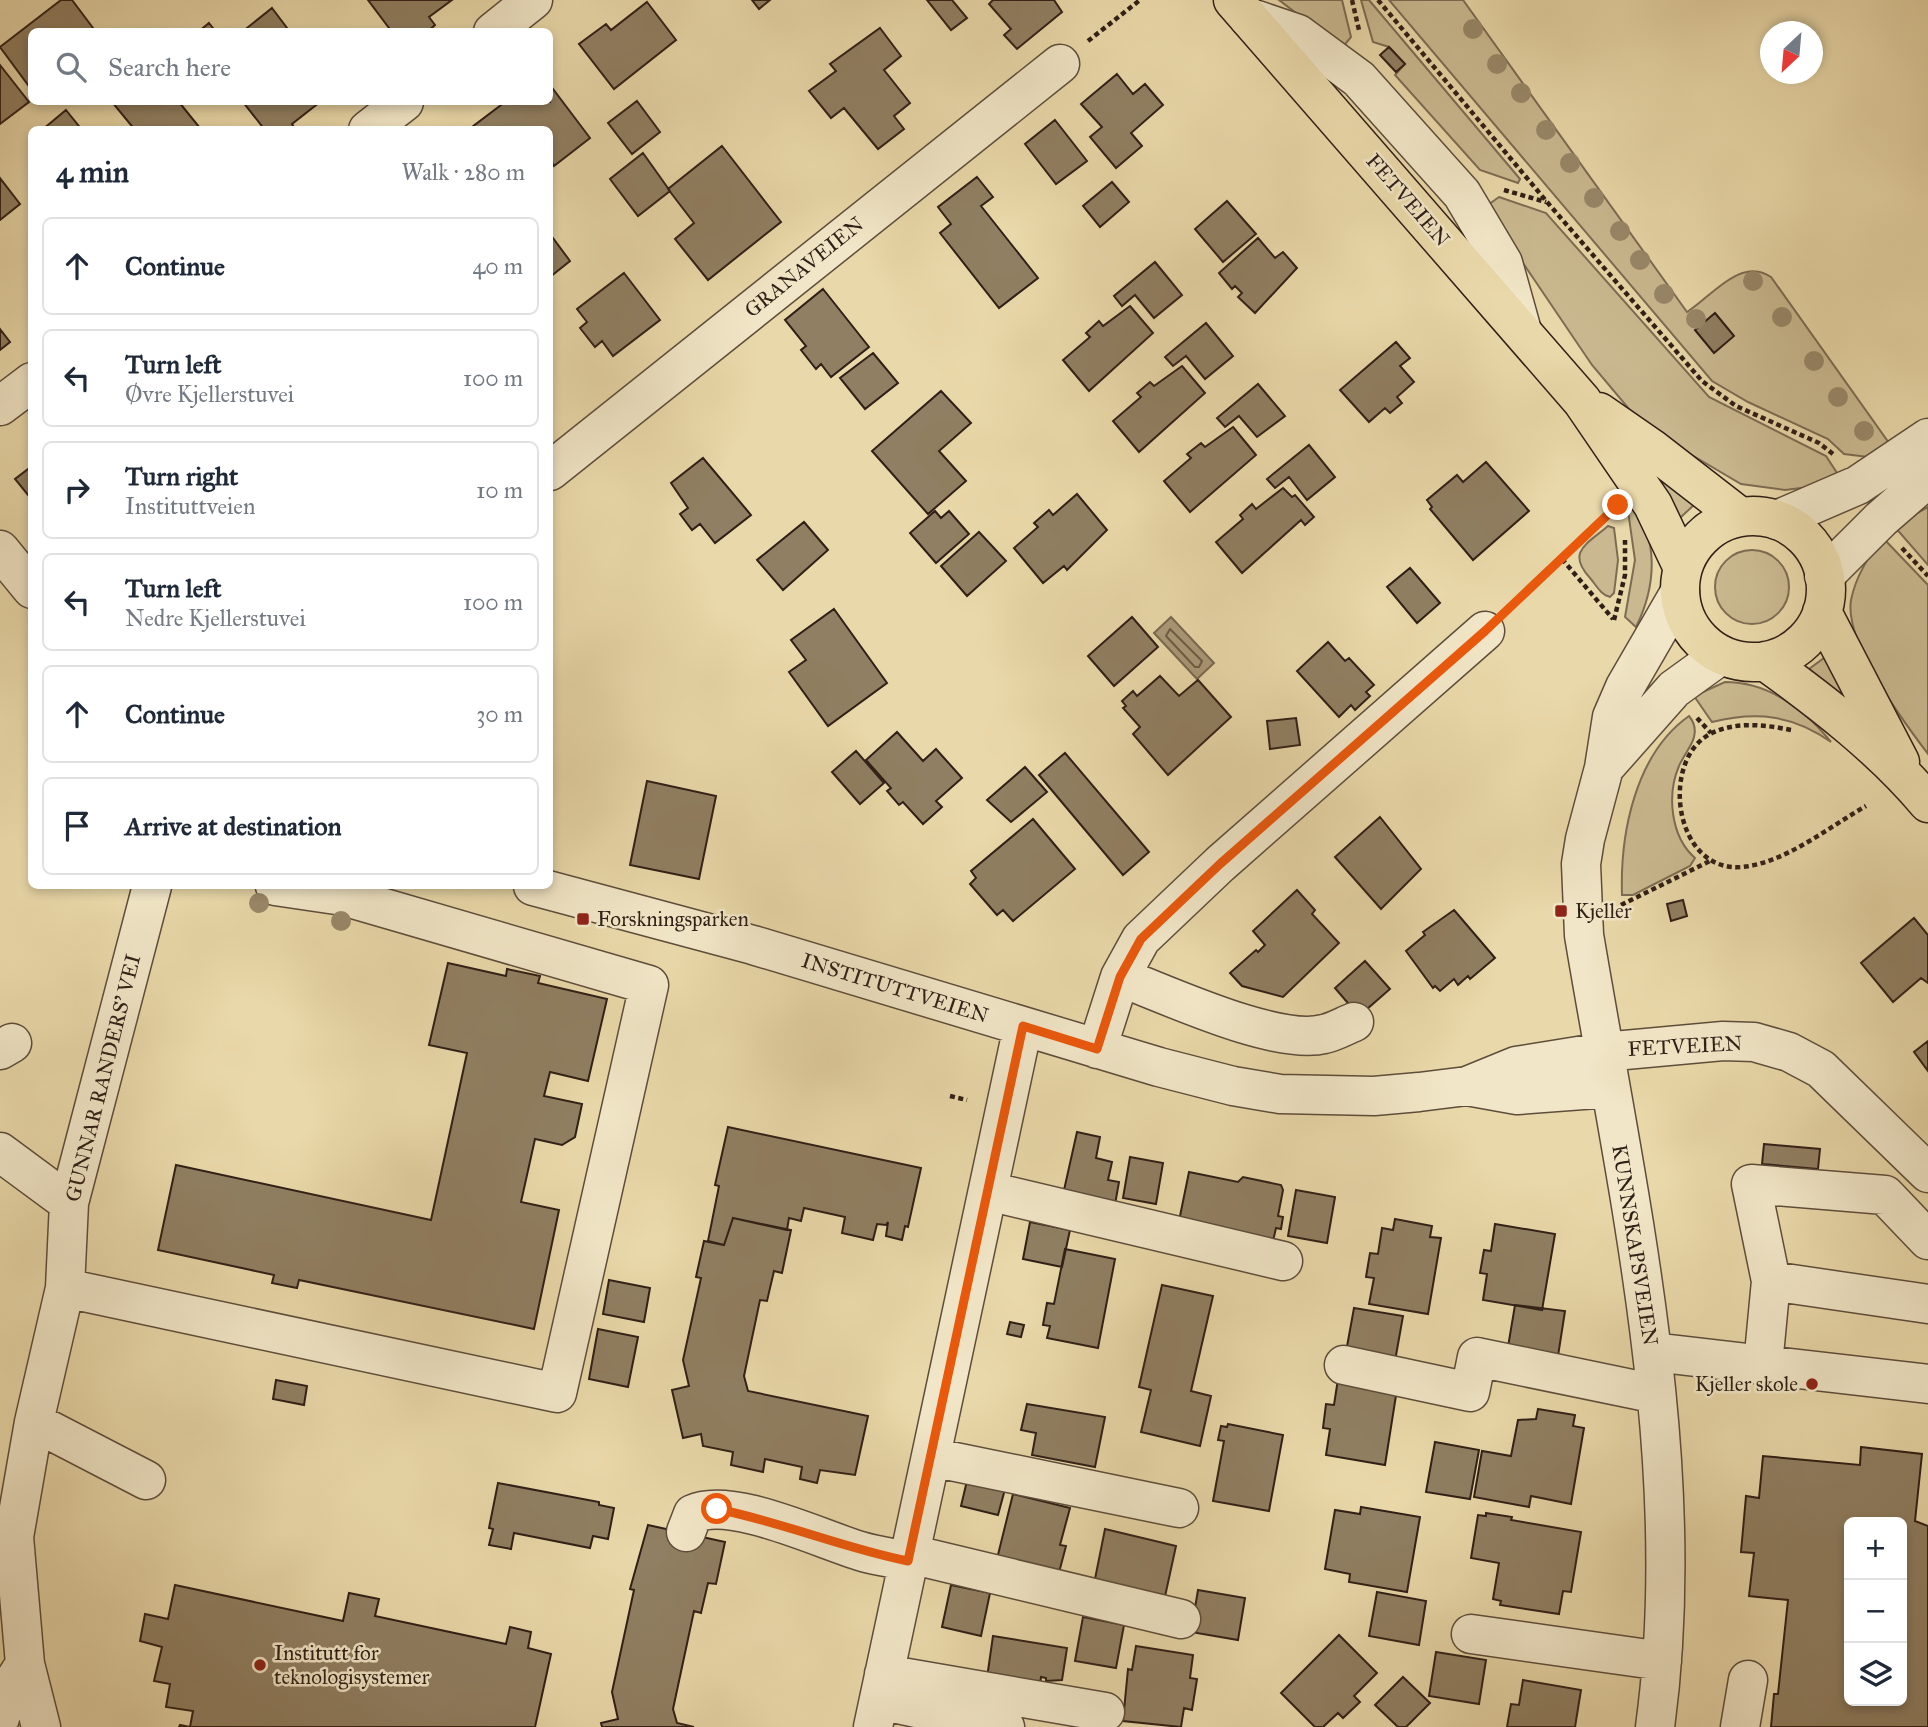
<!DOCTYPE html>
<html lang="en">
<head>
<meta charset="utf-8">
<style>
	:root { --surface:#fff; --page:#f6f6f7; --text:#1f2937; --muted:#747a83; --line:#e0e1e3 }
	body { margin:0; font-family:"IM FELL Great Primer",serif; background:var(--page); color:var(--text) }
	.controls { position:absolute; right:21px; bottom:21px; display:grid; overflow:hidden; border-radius:10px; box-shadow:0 4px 10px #0003 }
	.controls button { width:63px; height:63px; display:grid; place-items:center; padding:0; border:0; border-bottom:2px solid var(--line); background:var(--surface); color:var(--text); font:35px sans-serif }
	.compass { position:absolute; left:1760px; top:21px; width:63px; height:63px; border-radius:50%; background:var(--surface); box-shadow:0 4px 10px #0003; rotate:206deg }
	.stop { position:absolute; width:21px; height:21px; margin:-16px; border:5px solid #ea580c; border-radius:50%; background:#fff }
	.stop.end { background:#ea580c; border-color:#fff; box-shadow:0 2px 7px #0008 }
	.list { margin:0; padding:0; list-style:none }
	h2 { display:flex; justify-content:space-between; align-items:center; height:91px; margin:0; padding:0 28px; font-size:30px }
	h2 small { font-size:23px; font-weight:400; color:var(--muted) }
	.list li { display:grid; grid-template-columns:46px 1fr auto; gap:21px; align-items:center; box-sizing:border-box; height:98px; margin:0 14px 14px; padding:0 14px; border:2px solid var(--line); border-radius:10px }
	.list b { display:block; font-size:26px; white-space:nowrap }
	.list p { margin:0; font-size:23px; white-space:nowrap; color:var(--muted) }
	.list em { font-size:23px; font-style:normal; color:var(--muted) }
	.icon { flex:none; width:38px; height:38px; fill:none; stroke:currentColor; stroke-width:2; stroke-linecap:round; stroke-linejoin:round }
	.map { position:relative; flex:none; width:1928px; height:1727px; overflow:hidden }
	.search { position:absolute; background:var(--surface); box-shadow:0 4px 10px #0003; left:28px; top:28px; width:525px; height:77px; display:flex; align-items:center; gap:18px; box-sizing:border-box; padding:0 24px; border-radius:10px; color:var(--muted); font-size:26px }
	.panel { position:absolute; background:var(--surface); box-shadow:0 4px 10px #0003; left:28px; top:126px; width:525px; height:763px; border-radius:10px }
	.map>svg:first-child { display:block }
</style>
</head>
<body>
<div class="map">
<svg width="1928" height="1727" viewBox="0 0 1928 1727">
	<rect width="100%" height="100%" fill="#e9d8a9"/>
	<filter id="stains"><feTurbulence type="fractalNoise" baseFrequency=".00286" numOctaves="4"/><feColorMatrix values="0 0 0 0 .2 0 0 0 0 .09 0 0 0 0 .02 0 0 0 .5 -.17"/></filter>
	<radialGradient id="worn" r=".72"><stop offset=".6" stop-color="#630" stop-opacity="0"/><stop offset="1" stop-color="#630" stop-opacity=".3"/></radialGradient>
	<path fill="#cab990" stroke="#7d6c53" stroke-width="2" d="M1279 0H1342L1351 37 1342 48Z
		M1361 0H1369L1520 179 1518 183 1480 170 1395 75 1405 64 1389 47 1373 42Z
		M1389 0H1463L1687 312C1711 297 1741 256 1771 277L1889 443 1868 457 1844 454 1828 439 1748 402 1712 381Z
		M1499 197 1546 213 1709 397 1826 456 1839 476 1809 487 1785 490 1741 484 1680 448 1629 409 1592 365 1485 207Z
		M1641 459 1696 503 1680 518Z
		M1626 497C1660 535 1657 584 1636 627L1625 617 1635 560Z
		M1928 507V565L1894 526Z
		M1608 526 1614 528 1618 560 1614 593 1610 597C1601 595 1596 585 1590 578 1566 552 1587 544 1608 526Z
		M1883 538 1928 585V754C1903 721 1844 642 1851 600 1856 576 1868 557 1883 538Z
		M1715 587a37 37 0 1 1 74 0a37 37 0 1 1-74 0Z
		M1824 658 1855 708 1809 669Z
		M1725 682C1770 682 1804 709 1831 742 1793 715 1757 711 1712 722L1694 696Z
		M1689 716C1694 722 1696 729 1694 737 1692 746 1683 756 1679 766 1667 794 1670 836 1695 858L1690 866 1633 895H1622C1620 834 1635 754 1689 716Z"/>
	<path fill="#a97" stroke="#796850" stroke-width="2" d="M1171 617 1214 663 1197 679 1154 633Z"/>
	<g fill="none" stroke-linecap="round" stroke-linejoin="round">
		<path stroke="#6d5c46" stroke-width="2" d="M1170 629 1202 661 1199 667H1195L1166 636Z"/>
	</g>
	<path fill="#907f62" stroke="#301f16" stroke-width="2" fill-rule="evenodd" d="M61 0H72L96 32H32L31 89 0 47Z
		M368 0H452L429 17 435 25 427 32H392Z
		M752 0H770L759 9Z
		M927 0H952L967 18 951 30Z
		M993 0H1054L1062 12 1017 49 1004 35 1011 29 989 4Z
		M647 2 676 40 614 89 579 44 606 24 611 30Z
		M272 8 290 32H242Z
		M209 23 216 32H198Z
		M880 28 901 56 884 70 910 103 894 116 904 129 878 149 844 108 831 118 809 91 836 71 830 64Z
		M1389 47 1405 64 1396 72 1380 55Z
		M0 65 29 102 0 124Z
		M1117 74 1133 94 1145 84 1163 105 1131 133 1142 146 1116 168 1090 137 1102 127 1081 104Z
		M550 85 590 138 554 166 550 159V130H468L505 102H550Z
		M637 101 660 132 632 154 608 123Z
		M112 102H179L200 128 135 130Z
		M243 102H320L292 124 294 127 291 130H265Z
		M66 110 82 130H42Z
		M1055 120 1087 161 1056 184 1025 144Z
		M722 146 781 222 708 280 675 239 694 223 668 189Z
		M643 153 670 191 638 216 610 179Z
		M977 177 993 197 981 206 1038 278 999 308 940 233 951 224 938 207Z
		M0 178 20 204 0 220Z
		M1112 182 1129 202 1100 227 1083 206Z
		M1227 201 1256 234 1223 262 1195 229Z
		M550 234 570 261 550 277Z
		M1258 238 1275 258 1283 252 1297 268 1255 313 1238 297 1242 293 1235 286 1232 289 1219 273Z
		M1155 262 1182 295 1154 318 1135 295 1122 306 1114 296Z
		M624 273 660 320 613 356 602 341 595 347 580 328 587 322 577 309Z
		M823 289 869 347 831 377 821 364 816 369 801 350 806 346 785 320Z
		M1130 306 1153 333 1089 391 1063 360 1090 337 1086 333 1099 321 1103 326Z
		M1715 313 1734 336 1714 353 1695 330Z
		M1206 323 1233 356 1205 379 1186 356 1173 366 1165 357Z
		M0 329 10 342 0 350Z
		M1396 342 1410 358 1400 366 1414 382 1397 397 1402 403 1390 413 1385 408 1369 422 1340 390Z
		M873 353 898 383 865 409 840 378Z
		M1182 366 1205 393 1139 452 1113 421 1141 397 1137 393 1150 382 1154 386Z
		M1258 384 1285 416 1257 437 1239 416 1225 427 1217 418Z
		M941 391 971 423 939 451 966 481 928 514 872 451Z
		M1233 427 1256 455 1190 512 1164 481 1191 458 1187 454 1201 443 1205 447Z
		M1309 445 1335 477 1307 500 1289 477 1275 488 1267 479Z
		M703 458 751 515 715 543 700 524 692 530 680 514 688 508 671 483Z
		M1486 462 1529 511 1473 560 1430 509 1432 507 1427 500 1457 475 1463 482Z
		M32 466V500L15 479Z
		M1283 488 1292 497 1295 495 1314 517 1305 525 1301 520 1242 573 1216 542 1243 519 1240 515 1252 504 1256 509Z
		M1077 494 1107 530 1067 570 1064 566 1043 583 1014 548 1038 527 1034 523 1049 510 1053 515Z
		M935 511 941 518 949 511 969 534 936 563 910 533Z
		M804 522 828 550 783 590 757 560Z
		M979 532 1006 561 967 596 941 566Z
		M1410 568 1440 603 1417 623 1387 587Z
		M834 609 887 683 828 726 789 672 806 660 791 640Z
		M1132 617 1158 647 1114 686 1088 656Z
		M1328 642 1345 661 1349 658 1374 685 1366 692 1370 696 1355 710 1351 705 1339 717 1297 671Z
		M1160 676 1179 696 1198 680 1231 717 1168 775 1133 734 1140 727 1123 708 1126 706 1122 701 1133 691 1137 696Z
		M1296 718 1300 745 1270 749 1267 721Z
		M897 732 923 761 936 749 962 778 936 801 942 807 923 824 903 802 899 805 887 791 891 788 866 760Z
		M856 751 884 783 860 804 832 772Z
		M1065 753 1149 852 1123 875 1039 775Z
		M1025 767 1047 792 1011 822 987 800Z
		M647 781 716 796 699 879 630 865Z
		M1380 817 1421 869 1381 909 1335 857Z
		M1033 819 1075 869 1013 921 1003 910 997 915 970 884 976 878 971 871Z
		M1297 890 1315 910 1312 914 1339 943 1283 997 1242 986 1230 973 1256 950 1258 952 1265 945 1253 931Z
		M1683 900 1687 916 1671 921 1667 904Z
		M1454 910 1495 958 1470 979 1468 976 1458 985 1454 979 1440 991 1435 986 1433 988 1406 951 1425 935 1423 932Z
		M1914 918 1928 935V983L1921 978 1893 1002 1861 963Z
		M1365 961 1390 989 1359 1016 1335 988Z
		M448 963 506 976 507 969 540 976 538 983 607 999 588 1081 550 1072 544 1096 582 1104 575 1137 562 1145 535 1139 521 1202 559 1210 534 1329 299 1280 297 1288 272 1283 274 1275 158 1250 176 1165 431 1220 467 1053 429 1045Z
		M1928 1041V1071L1914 1052Z
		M728 1127 921 1168 908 1227 905 1226 902 1240 886 1236 888 1222 886 1225 877 1224 873 1240 842 1233 845 1217 804 1208 801 1221 789 1218 787 1230 733 1218 724 1245 708 1241 719 1186 715 1185Z
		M1077 1132 1100 1137 1096 1158 1112 1162 1108 1180 1119 1182 1114 1210 1062 1199Z
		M1764 1144 1820 1149 1818 1169 1762 1164Z
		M1130 1157 1163 1163 1156 1204 1123 1198Z
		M1189 1172 1238 1182 1243 1177 1281 1185 1283 1190 1278 1216 1283 1217 1281 1229 1276 1228 1273 1241 1178 1226Z
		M1296 1190 1335 1197 1327 1243 1288 1236Z
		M733 1218 791 1230 782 1273 774 1271 767 1301 760 1300 744 1376 748 1391 868 1416 855 1475 820 1470 817 1483 800 1479 802 1467 765 1459 763 1472 731 1465 733 1452 703 1446 701 1434 683 1438 672 1390 689 1386 683 1360 701 1278 696 1277 704 1241 724 1245Z
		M1395 1219 1432 1226 1430 1237 1441 1238 1428 1314 1369 1304 1374 1278 1366 1277 1370 1253 1378 1254 1382 1228 1393 1230Z
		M1030 1222 1070 1230 1062 1267 1023 1259Z
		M1495 1224 1555 1234 1542 1310 1483 1300 1487 1274 1480 1273 1484 1250 1491 1251Z
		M1065 1249 1115 1259 1098 1348 1047 1338 1050 1326 1043 1325 1047 1303 1054 1304Z
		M609 1280 650 1288 644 1322 603 1314Z
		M1162 1285 1213 1296 1191 1391 1211 1396 1200 1446 1141 1432 1151 1390 1139 1387Z
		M1515 1305 1565 1311 1558 1356 1508 1347Z
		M1354 1308 1403 1316 1395 1361 1346 1352Z
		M1010 1322 1024 1325 1021 1337 1007 1334Z
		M598 1329 638 1337 628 1387 589 1379Z
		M1338 1379 1397 1389 1385 1465 1326 1455 1330 1429 1323 1428 1326 1404 1334 1405Z
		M276 1380 307 1386 304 1405 273 1399Z
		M1027 1404 1105 1417 1095 1467 1032 1455 1036 1433 1021 1430Z
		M1538 1409 1575 1415 1573 1426 1584 1428 1571 1504 1531 1496 1529 1507 1474 1497 1482 1451 1511 1456 1518 1420 1536 1419Z
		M1228 1424 1283 1435 1269 1511 1213 1501 1224 1441 1218 1440 1221 1426 1227 1427Z
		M1435 1442 1479 1450 1470 1499 1426 1492Z
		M1861 1447 1922 1454 1915 1521 1928 1526V1727H1771L1774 1694H1778L1788 1600 1749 1596 1754 1553 1741 1552 1746 1496 1759 1498 1763 1456 1860 1465ZM1849 1522H1902V1701H1849Z
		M970 1468 1008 1478 998 1515 961 1506Z
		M498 1483 599 1502V1505L614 1508 608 1539 593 1536 590 1548 514 1533 511 1549 489 1545 493 1529 489 1528Z
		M1013 1494 1070 1508 1060 1545 1066 1546 1057 1580 995 1567Z
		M1361 1507 1420 1517 1407 1592 1349 1582 1350 1574 1325 1569 1335 1510 1360 1514Z
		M1486 1513 1512 1517 1511 1520 1581 1532 1571 1592 1563 1591 1559 1614 1500 1605 1501 1601 1493 1599 1499 1563 1471 1558 1478 1515 1486 1516Z
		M648 1525 725 1542 716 1584 708 1583 701 1613 694 1611 673 1709 677 1723 694 1727H602L601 1723 618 1719 612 1692 634 1590 630 1589Z
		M1105 1529 1176 1546 1164 1601 1093 1589Z
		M175 1585 343 1621 349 1593 379 1599 375 1616 506 1644 510 1627 531 1632 528 1648 551 1654 535 1727H179L180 1725 190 1727 193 1711 166 1707 170 1684 154 1681 162 1647 140 1641 145 1614 168 1619Z
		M951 1585 990 1593 981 1636 942 1627Z
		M1198 1590 1245 1598 1238 1640 1191 1632Z
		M1377 1592 1426 1601 1419 1645 1369 1636Z
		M1083 1617 1124 1625 1116 1668 1075 1661Z
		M1339 1635 1377 1673 1354 1696 1360 1702 1343 1718 1338 1713 1323 1727H1315L1281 1693Z
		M993 1636 1067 1648 1062 1680 1046 1681V1678L1041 1677 1039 1692 986 1685Z
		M1136 1646 1193 1655 1190 1678 1197 1679 1192 1710 1184 1708 1181 1727 1123 1721 1128 1669 1132 1670Z
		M1436 1652 1486 1660 1479 1704 1429 1696Z
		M1403 1677 1430 1703 1406 1727H1398L1375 1705Z
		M1523 1680 1581 1690 1575 1727H1507L1511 1704 1519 1705Z"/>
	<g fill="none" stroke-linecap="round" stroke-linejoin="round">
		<g stroke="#5e4d3b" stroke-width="41">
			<path id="minor" d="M1248 17 1298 34 1359 79 1462 194 1503 263 1522 331
				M493 32 533 0
				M368 130 404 102
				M0 406 32 382
				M550 471 1060 64
				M1777 520 1858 485 1928 438
				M0 550 32 589
				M1824 576 1881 519 1928 478
				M1604 768 1674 689 1721 655
				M533 886 753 945 1159 1067 1233 1086 1280 1094 1374 1096 1419 1092 1467 1086 1516 1066 1603 1052 1723 1041 1754 1042 1789 1052 1821 1069 1928 1173
				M1120 977C1168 995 1276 1046 1324 1034 1334 1032 1344 1026 1354 1022
				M1097 1049 1120 977 1141 939 1220 864 1485 631
				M0 1050 12 1043
				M1467 1086 1517 1095 1610 1088
				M0 1152 69 1203
				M988 1191 1283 1261
				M1771 1281 1928 1304
				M65 1288 557 1393 649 985 343 896 275 886
				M1653 1352 1928 1384
				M1344 1365 1470 1392 1477 1357 1656 1394
				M1763 1365 1771 1281 1751 1184 1885 1195 1928 1240
				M34 1422 146 1480
				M931 1457 1179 1508
				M686 1532 693 1514C731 1496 820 1539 860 1551 876 1556 893 1558 908 1561
				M910 1554 1181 1619
				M1471 1634 1662 1661
				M884 1674 1105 1712
				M879 1700 1005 1727
				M0 1718 7 1692 25 1664
				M41 1727 25 1664 14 1537 34 1422 65 1288 69 1203 152 886
				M873 1727 1023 1026
				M1655 1727C1691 1465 1627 1192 1584 935L1581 864 1585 839 1604 768 1612 717 1625 687 1680 592
				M1740 1727 1748 1680"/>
		</g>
		<g stroke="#301f16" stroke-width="41">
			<path id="highway" d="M1233 0 1582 401 1653 505 1683 568
				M1599 412 1651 448 1740 517
				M1680 589a73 73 0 1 1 146 0a73 73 0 1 1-146 0Z
				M1822 612 1900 762
				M1765 661C1822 702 1883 749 1928 803"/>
		</g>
		<path stroke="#301f16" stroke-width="4.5" stroke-dasharray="5 3.5" stroke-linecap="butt" d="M1352 0 1359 30
			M1378 0 1547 202 1702 381 1736 406 1819 443 1833 454
			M1088 41 1140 0
			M1504 190 1546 202
			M1902 548 1928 576
			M1562 559 1613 619
			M1512 607 1611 511
			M1614 620 1625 575V540
			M1697 718 1711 733
			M1791 730C1766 725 1737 721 1712 733 1659 758 1673 873 1742 867 1785 863 1829 827 1866 806
			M1621 905 1710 861
			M950 1096 967 1100"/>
		<use href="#minor" stroke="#f1e6c7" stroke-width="38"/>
		<use href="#highway" stroke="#e9d8a9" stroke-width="38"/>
	</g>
	<g fill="#988869">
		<circle cx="1473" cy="29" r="10"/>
		<circle cx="1497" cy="64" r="10"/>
		<circle cx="1521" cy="93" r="10"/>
		<circle cx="1546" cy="130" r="10"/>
		<circle cx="1570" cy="163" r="10"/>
		<circle cx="1594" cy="198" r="10"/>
		<circle cx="1620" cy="231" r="10"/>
		<circle cx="1640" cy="260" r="10"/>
		<circle cx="1753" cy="281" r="10"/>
		<circle cx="1664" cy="294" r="10"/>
		<circle cx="1782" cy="317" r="10"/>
		<circle cx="1696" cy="319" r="10"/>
		<circle cx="1814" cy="361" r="10"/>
		<circle cx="1838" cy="397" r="10"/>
		<circle cx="1864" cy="431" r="10"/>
		<circle cx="259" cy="903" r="10"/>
		<circle cx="341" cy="921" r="10"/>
	</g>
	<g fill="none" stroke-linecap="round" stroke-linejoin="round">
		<path stroke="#ea580c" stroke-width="9" d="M717 1509C782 1522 843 1548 908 1561L1023 1026 1097 1049 1120 977 1141 939 1220 864 1485 631 1618 505"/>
	</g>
	<g fill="#8f2418" stroke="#f1e6c7" stroke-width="2.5">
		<rect x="1554" y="904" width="14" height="14" rx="3.5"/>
		<rect x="576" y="912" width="14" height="14" rx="3.5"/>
		<circle cx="1812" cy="1384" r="7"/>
		<circle cx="260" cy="1665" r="7"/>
	</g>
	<g text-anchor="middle" stroke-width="5" stroke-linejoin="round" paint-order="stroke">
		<g font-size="21" fill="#301f16" stroke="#f1e6c7">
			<text transform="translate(1408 200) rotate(49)" y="7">FETVEIEN</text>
			<text transform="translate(804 267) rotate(-39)" y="7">GRANAVEIEN</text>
			<text transform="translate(895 988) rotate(17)" y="7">INSTITUTTVEIEN</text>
			<text transform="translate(1685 1046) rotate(-3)" y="7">FETVEIEN</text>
			<text transform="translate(103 1078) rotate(-76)" y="7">GUNNAR RANDERS' VEI</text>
			<text transform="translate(1635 1245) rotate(81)" y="7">KUNNSKAPSVEIEN</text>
		</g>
		<g font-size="21" fill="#301f16" stroke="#f1e6c7" text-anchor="start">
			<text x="1575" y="918">Kjeller</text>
			<text x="597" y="926">Forskningsparken</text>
			<text x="1798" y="1391" text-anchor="end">Kjeller skole</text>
			<text x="274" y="1660">Institutt for<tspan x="274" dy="24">teknologisystemer</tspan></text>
		</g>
	</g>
	<rect width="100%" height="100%" filter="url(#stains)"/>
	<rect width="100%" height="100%" fill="url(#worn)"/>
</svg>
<div class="controls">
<button>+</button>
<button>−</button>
<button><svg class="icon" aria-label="layers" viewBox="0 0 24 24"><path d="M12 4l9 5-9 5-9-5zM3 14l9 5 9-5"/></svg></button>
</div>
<svg class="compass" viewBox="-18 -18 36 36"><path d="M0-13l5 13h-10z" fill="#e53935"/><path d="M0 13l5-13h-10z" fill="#747a83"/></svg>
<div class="stop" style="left:717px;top:1509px"></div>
<div class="stop end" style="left:1618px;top:505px"></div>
<div class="search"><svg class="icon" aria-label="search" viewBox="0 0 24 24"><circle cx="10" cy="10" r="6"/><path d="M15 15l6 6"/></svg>Search here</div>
<section class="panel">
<h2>4 min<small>Walk · 280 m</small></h2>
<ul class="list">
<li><svg class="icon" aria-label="ahead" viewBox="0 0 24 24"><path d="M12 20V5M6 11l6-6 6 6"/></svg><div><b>Continue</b></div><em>40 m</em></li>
<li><svg class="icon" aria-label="left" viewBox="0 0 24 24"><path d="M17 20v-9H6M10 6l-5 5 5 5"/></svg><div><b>Turn left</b><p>Øvre Kjellerstuvei</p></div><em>100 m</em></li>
<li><svg class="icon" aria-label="right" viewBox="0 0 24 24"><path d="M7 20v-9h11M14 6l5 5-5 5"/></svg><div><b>Turn right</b><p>Instituttveien</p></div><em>10 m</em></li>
<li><svg class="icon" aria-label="left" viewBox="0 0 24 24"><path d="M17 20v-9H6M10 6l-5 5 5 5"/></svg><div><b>Turn left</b><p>Nedre Kjellerstuvei</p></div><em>100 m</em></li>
<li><svg class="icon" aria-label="ahead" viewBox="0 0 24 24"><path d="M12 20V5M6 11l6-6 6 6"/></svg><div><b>Continue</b></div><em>30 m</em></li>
<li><svg class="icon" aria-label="arrive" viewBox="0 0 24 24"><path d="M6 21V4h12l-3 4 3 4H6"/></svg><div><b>Arrive at destination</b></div></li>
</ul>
</section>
</div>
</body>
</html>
